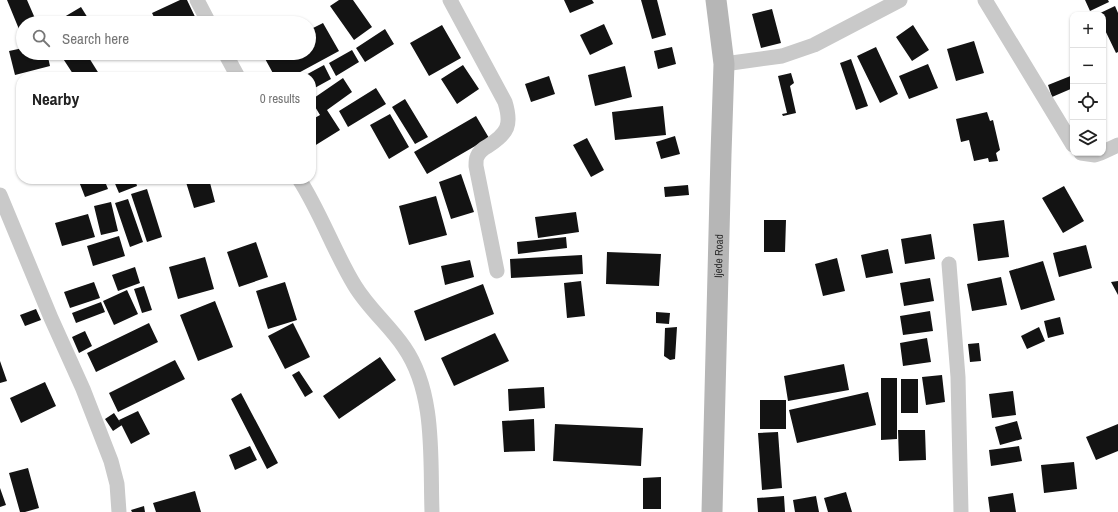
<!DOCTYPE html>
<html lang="en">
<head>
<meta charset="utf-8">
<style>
	:root { --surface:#fff; --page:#f2f2f2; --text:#222; --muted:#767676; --line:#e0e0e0 }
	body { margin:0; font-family:"Archivo Narrow",sans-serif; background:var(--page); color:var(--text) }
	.controls { position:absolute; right:12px; top:12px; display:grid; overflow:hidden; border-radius:8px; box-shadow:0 1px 3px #0004 }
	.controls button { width:36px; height:36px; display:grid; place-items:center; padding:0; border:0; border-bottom:1px solid var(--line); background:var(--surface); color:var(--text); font:20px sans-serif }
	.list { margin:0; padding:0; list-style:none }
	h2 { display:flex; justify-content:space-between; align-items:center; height:52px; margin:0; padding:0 16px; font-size:17px }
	h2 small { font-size:13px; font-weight:400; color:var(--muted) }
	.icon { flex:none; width:22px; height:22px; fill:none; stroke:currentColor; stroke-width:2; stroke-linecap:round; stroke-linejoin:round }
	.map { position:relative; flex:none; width:1118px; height:512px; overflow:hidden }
	.search { position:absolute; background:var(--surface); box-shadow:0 1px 3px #0004; left:16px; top:16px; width:300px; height:44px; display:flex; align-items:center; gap:10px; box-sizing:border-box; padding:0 14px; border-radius:22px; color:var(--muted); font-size:15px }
	.panel { position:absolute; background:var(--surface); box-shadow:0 1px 3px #0004; left:16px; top:72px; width:300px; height:112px; border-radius:16px }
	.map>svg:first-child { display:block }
</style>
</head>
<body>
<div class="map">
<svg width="1118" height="512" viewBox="0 0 1118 512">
	<rect width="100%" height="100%" fill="#fff"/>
	<path fill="#131313" d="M7 0H27L37 23H23V39Z
		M180 0H187L198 23H157L152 13Z
		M339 0H353L372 27 354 40 330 6Z
		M564 0H592L594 3 570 13Z
		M641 0H657L666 35 652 39Z
		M1085 0H1108L1109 2 1090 11Z
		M1115 6 1118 13V52L1116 53 1103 26V15H1096Z
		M81 7 91 23H54Z
		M772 9 781 43 761 48 752 14Z
		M323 23 339 51 291 77H275L263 55 267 53H309V30Z
		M604 24 613 44 590 55 580 35Z
		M442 25 461 58 429 76 410 43Z
		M913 25 929 50 912 61 896 37Z
		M385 29 394 44 365 62 356 48Z
		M974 41 984 73 956 81 947 49Z
		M672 47 676 64 658 69 654 51Z
		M876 47 898 94 880 103 857 56Z
		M23 48V53H47L50 66 15 75 9 51Z
		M352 50 359 62 336 76 329 63Z
		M62 53H86L101 77H75L60 54Z
		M851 59 868 106 856 110 840 63Z
		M928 64 938 88 909 99 899 76Z
		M324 65 331 79 311 90V77H302Z
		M463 65 479 89 457 104 441 79Z
		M625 66 632 97 595 106 588 75Z
		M208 73 211 77H200Z
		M791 73 794 83 790 86 796 113 783 116 782 114 787 113 778 76Z
		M1073 75V88L1052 97 1048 85Z
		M549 76 555 94 531 102 525 84Z
		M343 78 352 92 327 110 340 130 311 148V120L320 115 311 100Z
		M376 88 386 104 348 127 339 111Z
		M405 99 428 137 415 144 392 107Z
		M663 106 666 135 615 140 612 112Z
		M987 112 990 121 993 120 1000 150 996 153 998 161 989 162 988 158 974 161 969 140 961 142 956 119Z
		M390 114 409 147 389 159 370 125Z
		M476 116 489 138 427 174 414 152Z
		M675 136 680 154 661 159 656 142Z
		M587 138 604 170 591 177 573 145Z
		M461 174 474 212 451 219 439 182Z
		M78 179H104L108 189 85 197Z
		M113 179H135L137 186 119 193Z
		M185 179H209L215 202 194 208Z
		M688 185 689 195 665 197 664 187Z
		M1064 186 1084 221 1063 233 1042 198Z
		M147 189 162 237 147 242 131 194Z
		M436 196 447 235 409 245 399 206Z
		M128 199 143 242 130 247 115 203Z
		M111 202 118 231 101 235 94 206Z
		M576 212 579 232 538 238 535 217Z
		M88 214 95 237 62 246 55 223Z
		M764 220H786L785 252H764Z
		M1004 220 1009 257 978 261 973 224Z
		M931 234 935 259 905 264 901 239Z
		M119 236 125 256 93 266 87 246Z
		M566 237 567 248 518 254 517 242Z
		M256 242 268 277 239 287 227 252Z
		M1086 245 1092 268 1059 277 1053 253Z
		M888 249 893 273 866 278 861 255Z
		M607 252 661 254 659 286 606 284Z
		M582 255 583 274 511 278 510 259Z
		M205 257 214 289 178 299 169 267Z
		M837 258 845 291 823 296 815 264Z
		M470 260 474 277 445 285 441 266Z
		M1043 261 1055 300 1021 310 1009 271Z
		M135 267 140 283 118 291 112 275Z
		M1001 277 1007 305 972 311 967 284Z
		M930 278 934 301 904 306 900 283Z
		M581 281 585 316 567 318 564 283Z
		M1118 281V295L1111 282Z
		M94 282 100 298 70 308 64 292Z
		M285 282 297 320 268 329 256 291Z
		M483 284 494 314 425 341 414 311Z
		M144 286 152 310 142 313 134 289Z
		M127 290 138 314 114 325 103 301Z
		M215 301 233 347 198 361 180 315Z
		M101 302 105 312 76 323 72 313Z
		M36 309 41 320 25 326 20 315Z
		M930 311 933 331 903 335 900 316Z
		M656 312 670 313 669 324 656 323Z
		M1060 317 1064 334 1048 338 1044 321Z
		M149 323 158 342 96 372 87 353Z
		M293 323 310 357 285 369 268 336Z
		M677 327 675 359 670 360 664 356 665 328Z
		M1039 327 1045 341 1027 349 1021 336Z
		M85 331 92 346 79 353 72 337Z
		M495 333 509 361 454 386 441 358Z
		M927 338 931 362 903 366 900 343Z
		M979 343 981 361 970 362 968 344Z
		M380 357 396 380 339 419 323 396Z
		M175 360 185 379 118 412 109 393Z
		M0 361 7 381 0 383Z
		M844 364 849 390 788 401 784 376Z
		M299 371 313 392 305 397 292 375Z
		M942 375 945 402 926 405 922 377Z
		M881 378H897V439L881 440Z
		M901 379H918V413H901Z
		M45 382 56 406 21 423 10 398Z
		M544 387 545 408 509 411 508 389Z
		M1013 391 1016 415 992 418 989 394Z
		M868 392 876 425 797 443 789 410Z
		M241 393 278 463 267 469 231 399Z
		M760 400H786V429H760Z
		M138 411 150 434 131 444 119 420Z
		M114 413 122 425 113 431 105 419Z
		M534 419 535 451 504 452 502 421Z
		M1017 421 1022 439 1000 445 995 427Z
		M555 424 643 428 641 466 553 461Z
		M1118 424V451L1096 460 1086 437Z
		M898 430H925L926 460 899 461Z
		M778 432 782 488 762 490 758 433Z
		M250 446 257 460 235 470 229 455Z
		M1019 446 1022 461 991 466 989 450Z
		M1074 462 1077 489 1044 493 1041 465Z
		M28 468 39 508 25 512H20L9 473Z
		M661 477V509H643V478Z
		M0 488 6 505 0 507Z
		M195 491 201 512H156L153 503Z
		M846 492 852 512H828L824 498Z
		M1013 493 1016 512H990L988 497Z
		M784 496 785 512H758L757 498Z
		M816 496 819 512H795L793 500Z
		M144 506 145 512H132L131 510Z"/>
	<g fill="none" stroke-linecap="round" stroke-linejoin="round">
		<path stroke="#c9c9c9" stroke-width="15" d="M197 0 209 23
			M450 0 505 102C512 125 508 133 488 146 484 148 479 152 477 157 476 159 476 163 476 166L497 271
			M985 0 1073 145
			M225 53 238 77
			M724 64 782 56 814 45 900 0
			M1103 152 1118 145
			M1081 153 1095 155 1101 153
			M299 179C321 213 334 252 355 286 369 309 390 326 404 347 436 393 430 459 432 512
			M0 195 51 318 83 389 111 461 117 484 119 512
			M949 264 958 377 961 512"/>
		<path stroke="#b6b6b6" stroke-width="21" id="s1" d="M712 512 721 154 724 64 716 0"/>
	</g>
	<g text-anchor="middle" stroke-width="4" stroke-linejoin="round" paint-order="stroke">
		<g font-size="11" fill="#2c2c2c" stroke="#fff">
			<text dy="4" stroke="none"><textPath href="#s1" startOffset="256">Ijede Road</textPath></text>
		</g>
	</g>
</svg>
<div class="controls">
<button>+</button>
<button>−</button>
<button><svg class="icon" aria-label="locate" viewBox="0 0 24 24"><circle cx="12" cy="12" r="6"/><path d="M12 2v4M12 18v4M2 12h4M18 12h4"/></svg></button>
<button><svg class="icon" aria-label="layers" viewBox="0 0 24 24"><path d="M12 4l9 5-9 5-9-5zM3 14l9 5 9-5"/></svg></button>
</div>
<div class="search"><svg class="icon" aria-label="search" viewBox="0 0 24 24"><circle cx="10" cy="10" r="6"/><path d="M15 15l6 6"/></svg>Search here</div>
<section class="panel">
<h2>Nearby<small>0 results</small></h2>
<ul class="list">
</ul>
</section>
</div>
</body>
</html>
